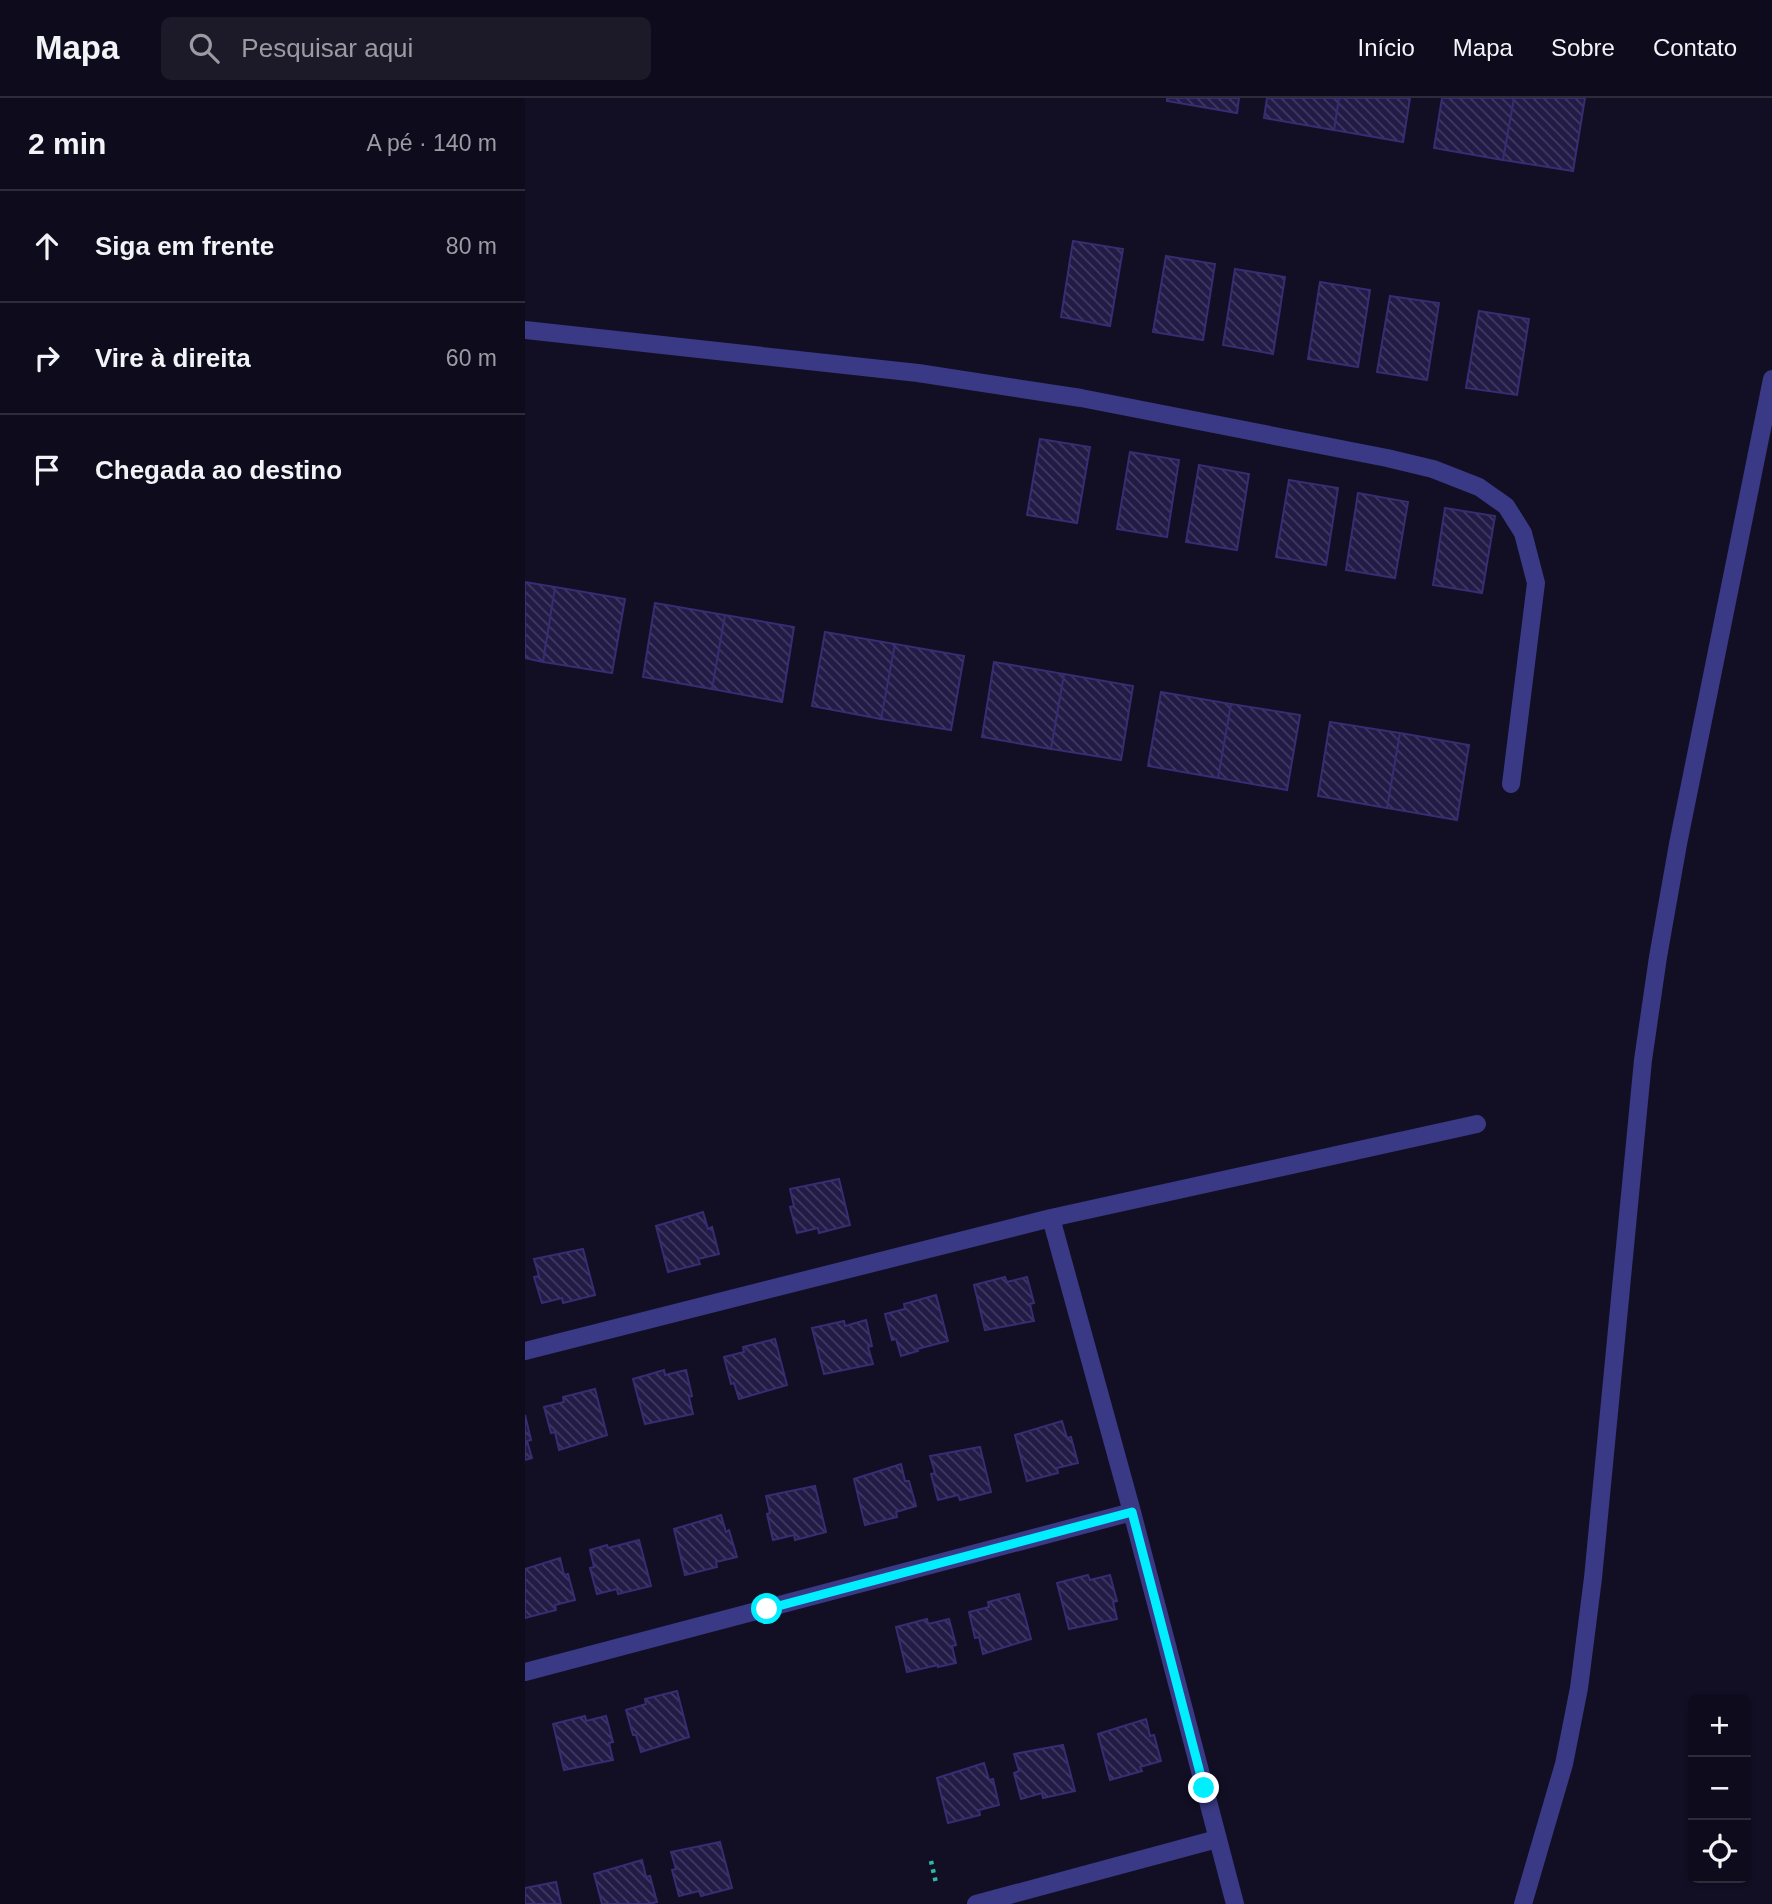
<!DOCTYPE html>
<html lang="pt">
<head>
<meta charset="utf-8">
<style>
	:root { --surface:#0e0b1c; --page:#1c1929; --text:#f1f3f6; --muted:#9b9ba3; --line:#2e2b3b }
	body { margin:0; font-family:Helvetica,sans-serif; background:var(--page); color:var(--text) }
	.controls { position:absolute; right:21px; bottom:21px; display:grid; overflow:hidden; border-radius:10px; box-shadow:0 2px 5px #0004 }
	.controls button { width:63px; height:63px; display:grid; place-items:center; padding:0; border:0; border-bottom:2px solid var(--line); background:var(--surface); color:var(--text); font:35px sans-serif }
	.stop { position:absolute; width:21px; height:21px; margin:-16px; border:5px solid #00eefe; border-radius:50%; background:#fff }
	.stop.end { background:#00eefe; border-color:#fff; box-shadow:0 2px 7px #0008 }
	.list { margin:0; padding:0; list-style:none }
	h2 { display:flex; justify-content:space-between; align-items:center; height:91px; margin:0; padding:0 28px; font-size:30px }
	h2 small { font-size:23px; font-weight:400; color:var(--muted) }
	.list li { display:grid; grid-template-columns:46px 1fr auto; gap:21px; align-items:center; box-sizing:border-box; height:112px; padding:0 28px; border-top:2px solid var(--line) }
	.list b { display:block; font-size:26px; white-space:nowrap }
	.list em { font-size:23px; font-style:normal; color:var(--muted) }
	.icon { flex:none; width:38px; height:38px; fill:none; stroke:currentColor; stroke-width:2; stroke-linecap:round; stroke-linejoin:round }
	.map { position:relative; flex:none; width:1247px; height:1806px; overflow:hidden }
	header { display:flex; align-items:center; gap:42px; box-sizing:border-box; height:98px; padding:0 35px; background:var(--surface); border-bottom:2px solid var(--line) }
	header strong { font-size:33px }
	nav { display:flex; gap:38px; margin-inline-start:auto; font-size:24px }
	.search { width:490px; height:63px; background:var(--page); display:flex; align-items:center; gap:18px; box-sizing:border-box; padding:0 24px; border-radius:10px; color:var(--muted); font-size:26px }
	main { display:flex }
	aside { flex:1; background:var(--surface) }
	.map>svg:first-child { display:block }
</style>
</head>
<body>
<header>
<strong>Mapa</strong>
<div class="search"><svg class="icon" aria-label="search" viewBox="0 0 24 24"><circle cx="10" cy="10" r="6"/><path d="M15 15l6 6"/></svg>Pesquisar aqui</div>
<nav><a>Início</a><a>Mapa</a><a>Sobre</a><a>Contato</a></nav>
</header>
<main>
<aside>
<h2>2 min<small>A pé · 140 m</small></h2>
<ul class="list">
<li><svg class="icon" aria-label="ahead" viewBox="0 0 24 24"><path d="M12 20V5M6 11l6-6 6 6"/></svg><div><b>Siga em frente</b></div><em>80 m</em></li>
<li><svg class="icon" aria-label="right" viewBox="0 0 24 24"><path d="M7 20v-9h11M14 6l5 5-5 5"/></svg><div><b>Vire à direita</b></div><em>60 m</em></li>
<li><svg class="icon" aria-label="arrive" viewBox="0 0 24 24"><path d="M6 21V4h12l-3 4 3 4H6"/></svg><div><b>Chegada ao destino</b></div></li>
</ul>
</aside>
<div class="map">
<svg width="1247" height="1806" viewBox="0 0 1247 1806">
	<defs>
		<pattern id="building-back-hatch" width="6" height="6" patternUnits="userSpaceOnUse" patternTransform="scale(1.75)"><rect width="6" height="6" fill="#221b46"/><path d="M-1 5l2 2M0 0l6 6M5-1l2 2" fill="none" stroke="#413b62"/></pattern>
	</defs>
	<rect width="100%" height="100%" fill="#120f25"/>
	<path fill="url(#building-back-hatch)" stroke="#382c73" stroke-width="2" d="M642 0H714L712 15 642 3Z
		M742 0H814L809 32 739 20Z
		M814 0H885L878 44 809 32Z
		M917 0H989L978 62 909 50Z
		M989 0H1060L1048 73 978 62Z
		M548 143 598 151 585 228 536 219Z
		M641 158 690 166 678 242 628 234Z
		M710 171 760 179 748 256 698 247Z
		M795 184 845 192 833 269 783 261Z
		M865 198 914 205 902 282 852 274Z
		M954 213 1004 221 992 297 941 290Z
		M515 341 565 349 552 425 502 417Z
		M605 354 654 362 642 439 592 431Z
		M674 367 724 376 712 452 661 444Z
		M764 382 813 390 801 467 751 459Z
		M833 395 883 404 870 480 821 472Z
		M920 410 970 418 957 495 908 487Z
		M0 484 30 489 18 564 0 560Z
		M30 489 100 501 87 575 18 564Z
		M130 505 200 517 187 591 118 579Z
		M200 517 269 529 257 604 187 591Z
		M300 534 370 546 356 621 287 608Z
		M370 546 439 558 426 632 356 621Z
		M469 564 539 576 526 651 457 639Z
		M539 576 608 588 596 662 526 651Z
		M636 594 706 606 693 680 623 668Z
		M706 606 775 617 762 692 693 680Z
		M805 624 875 635 862 710 793 698Z
		M875 635 944 647 932 722 862 710Z
		M314 1081 325 1127 294 1135 293 1130 272 1135 265 1109 269 1108 265 1091Z
		M178 1114 183 1131 187 1129 194 1156 173 1161 175 1166 143 1174 131 1128Z
		M58 1151 70 1197 38 1205 37 1200 17 1205 9 1179 14 1178 9 1161Z
		M480 1179 482 1184 502 1179 509 1205 505 1206 509 1223 460 1232 449 1187Z
		M411 1197 423 1243 392 1251 393 1253 376 1258 371 1241 367 1242 360 1216 380 1211 379 1206Z
		M341 1222 347 1248 343 1249 348 1266 299 1276 287 1230 319 1223 320 1228Z
		M250 1241 262 1287 214 1301 209 1285 206 1286 199 1259 219 1254 218 1249Z
		M139 1272 140 1277 161 1272 167 1298 164 1299 168 1316 120 1326 108 1281Z
		M70 1291 82 1337 34 1352 30 1334 26 1335 19 1309 39 1304 38 1299Z
		M0 1317 6 1342 2 1343 7 1360 0 1362Z
		M537 1323 542 1340 546 1339 553 1365 532 1370 533 1375 502 1383 490 1337Z
		M455 1349 466 1394 435 1402 433 1397 413 1402 406 1376 410 1375 405 1358Z
		M376 1366 380 1383H384L391 1408 371 1414 372 1419 340 1427 329 1381Z
		M290 1388 301 1434 270 1442 269 1437 248 1442 242 1416 245 1415 241 1398Z
		M196 1417 201 1434 204 1432 212 1459 191 1464 192 1469 160 1477 149 1431Z
		M114 1442 126 1488 93 1496 92 1491 72 1496 65 1470 69 1469 65 1452 82 1447 83 1450Z
		M35 1460 39 1477 43 1476 50 1502 30 1507 31 1512 0 1520V1471Z
		M563 1477 565 1482 585 1477 592 1503 588 1504 592 1521 544 1531 532 1485Z
		M494 1496 506 1541 458 1556 454 1539 450 1540 444 1514 464 1509 463 1504Z
		M402 1521 403 1526 424 1521 431 1547 427 1548 431 1565 413 1569V1567L382 1574 371 1529Z
		M152 1593 164 1639 116 1654 111 1637H108L101 1612 121 1606 120 1601Z
		M60 1618 61 1623 81 1618 88 1644 84 1645 88 1662 39 1672 28 1626Z
		M621 1621 625 1638 629 1637 636 1663 615 1669 617 1673 585 1682 573 1636Z
		M538 1647 550 1693 518 1700 517 1695 496 1701 489 1675 494 1673 489 1656Z
		M459 1665 464 1682 468 1681 474 1707 454 1712 455 1717 423 1725 412 1680Z
		M195 1744 207 1790 176 1798 174 1793 154 1798 147 1772 151 1771 146 1754Z
		M117 1762 121 1779 125 1778 132 1804 124 1806H77L69 1776Z
		M31 1784 36 1806H0V1790Z"/>
	<g fill="none" stroke-linecap="round" stroke-linejoin="round">
		<path stroke="#2eb8ab" stroke-width="4.5" stroke-dasharray="3.5 5" stroke-linecap="butt" d="M406 1763 411 1785"/>
		<path stroke="#3a3985" stroke-width="18" d="M0 232 393 275 556 300 862 360 908 371 954 389 981 408 998 435 1011 485 986 686
			M526 1120 607 1414 710 1806
			M0 1253 526 1120 952 1026
			M0 1574 607 1414
			M451 1806 692 1741"/>
		<path stroke="#3a3985" stroke-width="18" d="M998 1806 1039 1666 1054 1590 1068 1480 1118 962 1133 859 1153 746 1247 281"/>
	</g>
	<g fill="none" stroke-linecap="round" stroke-linejoin="round">
		<path stroke="#00eefe" stroke-width="9" d="M242 1511 607 1414 679 1690"/>
	</g>
</svg>
<div class="controls">
<button>+</button>
<button>−</button>
<button><svg class="icon" aria-label="locate" viewBox="0 0 24 24"><circle cx="12" cy="12" r="6"/><path d="M12 2v4M12 18v4M2 12h4M18 12h4"/></svg></button>
</div>
<div class="stop" style="left:242px;top:1511px"></div>
<div class="stop end" style="left:679px;top:1690px"></div>
</div>
</main>
</body>
</html>
